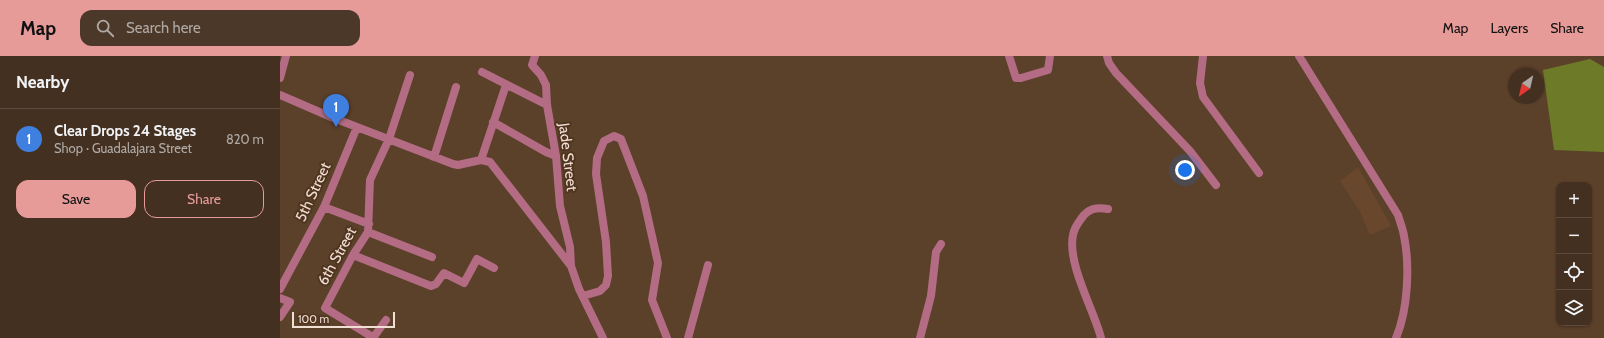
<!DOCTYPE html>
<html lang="en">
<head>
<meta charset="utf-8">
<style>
	:root { --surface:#443020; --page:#4b3829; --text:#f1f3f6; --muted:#afa9a5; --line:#5c4b3e; --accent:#e69b98 }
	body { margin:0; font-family:Cabin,sans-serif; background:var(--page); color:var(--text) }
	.controls { position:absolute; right:12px; bottom:12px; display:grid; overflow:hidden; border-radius:8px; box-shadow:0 1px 3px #0004 }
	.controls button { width:36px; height:36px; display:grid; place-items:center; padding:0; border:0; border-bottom:1px solid var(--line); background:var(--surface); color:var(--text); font:20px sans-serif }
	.compass { position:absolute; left:1228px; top:12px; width:36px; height:36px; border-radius:50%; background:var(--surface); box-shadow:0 1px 3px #0004; rotate:214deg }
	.scale { position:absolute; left:12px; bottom:10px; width:103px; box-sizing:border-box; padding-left:4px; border:2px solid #f0dfd2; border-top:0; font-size:11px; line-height:14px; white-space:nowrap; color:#f0dfd2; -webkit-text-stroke:3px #503520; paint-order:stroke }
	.you { position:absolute; left:905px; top:114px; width:14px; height:14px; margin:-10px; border:3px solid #fff; border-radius:50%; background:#1a73e8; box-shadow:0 0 0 6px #1a73e833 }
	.badge { display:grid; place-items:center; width:26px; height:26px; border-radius:50%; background:var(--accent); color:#fff; font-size:13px; font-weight:700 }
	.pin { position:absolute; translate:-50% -33px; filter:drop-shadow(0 1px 2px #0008) }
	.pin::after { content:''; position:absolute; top:21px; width:14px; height:12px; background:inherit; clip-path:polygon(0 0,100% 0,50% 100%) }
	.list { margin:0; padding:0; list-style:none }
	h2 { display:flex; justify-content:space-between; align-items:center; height:52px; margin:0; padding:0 16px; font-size:17px }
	h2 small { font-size:13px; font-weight:400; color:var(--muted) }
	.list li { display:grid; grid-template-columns:26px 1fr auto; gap:12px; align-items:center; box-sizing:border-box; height:60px; padding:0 16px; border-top:1px solid var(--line) }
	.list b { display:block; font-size:15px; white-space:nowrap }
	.list p { margin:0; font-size:13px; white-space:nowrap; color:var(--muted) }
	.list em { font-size:13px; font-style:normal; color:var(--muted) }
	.actions { display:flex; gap:8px; padding:12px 16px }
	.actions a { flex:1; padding:9px 0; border:1px solid var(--accent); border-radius:12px; text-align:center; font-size:14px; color:var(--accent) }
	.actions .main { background:var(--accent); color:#111 }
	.icon { flex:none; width:22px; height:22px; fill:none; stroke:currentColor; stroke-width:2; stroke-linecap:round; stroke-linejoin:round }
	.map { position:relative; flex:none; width:1324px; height:282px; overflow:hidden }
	header { display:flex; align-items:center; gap:24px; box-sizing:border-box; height:56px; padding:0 20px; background:var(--accent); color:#111 }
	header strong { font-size:19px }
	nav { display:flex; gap:22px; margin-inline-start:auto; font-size:14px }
	.search { width:280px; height:36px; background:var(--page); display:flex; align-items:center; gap:10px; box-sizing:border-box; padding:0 14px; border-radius:12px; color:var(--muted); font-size:15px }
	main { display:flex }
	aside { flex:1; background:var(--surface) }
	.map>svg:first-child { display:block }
</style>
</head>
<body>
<header>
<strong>Map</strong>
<div class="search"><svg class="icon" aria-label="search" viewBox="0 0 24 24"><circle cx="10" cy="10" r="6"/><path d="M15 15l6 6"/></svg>Search here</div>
<nav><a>Map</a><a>Layers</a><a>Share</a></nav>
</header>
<main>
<aside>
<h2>Nearby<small></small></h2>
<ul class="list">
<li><span class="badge" style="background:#3f7fe0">1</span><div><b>Clear Drops 24 Stages</b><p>Shop · Guadalajara Street</p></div><em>820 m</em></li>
</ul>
<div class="actions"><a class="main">Save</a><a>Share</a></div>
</aside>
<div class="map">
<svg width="1324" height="282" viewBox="0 0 1324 282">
	<rect width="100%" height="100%" fill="#5b402a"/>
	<path fill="#69472d" d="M1078 111 1111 170 1090 179 1080 156 1060 125Z"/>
	<path fill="#6d7b28" d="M1310 3 1324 11V96L1274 94 1263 14Z"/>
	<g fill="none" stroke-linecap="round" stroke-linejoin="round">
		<path stroke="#b46c85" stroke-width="8" d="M255 0 252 9 261 19 266 29 267 49 276 100 280 150 290 191 291 210
			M729 0 736 22H741L768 14 770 0
			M827 0 829 7 836 17 910 95 936 129
			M923 0 920 27 923 41 979 117
			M202 16 267 49
			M0 22 6 0
			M0 39 51 61 173 108 178 109 201 104
			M213 66 266 96 276 100
			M154 101 176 31
			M201 104 210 106 291 210 299 233 323 282
			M201 104 226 29
			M44 151 89 168
			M88 176 152 201
			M73 199 151 230 156 228 164 217 184 227 197 203 214 212
			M0 233 44 151 77 71
			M303 240 320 235 326 229 328 220 326 186 316 118 317 102 324 85 334 80 341 83 363 140 378 207 372 244 387 282
			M0 242 10 246 0 261
			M93 282 106 264
			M94 282 45 252 73 199 88 176 90 124 109 83 130 19
			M408 282 428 209
			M640 282 651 240 656 196 661 188
			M821 282C814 254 787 208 793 179 794 173 798 167 801 163 808 152 817 151 828 153"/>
		<path stroke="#b46c85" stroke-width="8" d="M1019 0 1118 159C1120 166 1123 173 1124 180 1130 210 1128 254 1116 282"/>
	</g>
	<g text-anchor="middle" stroke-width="4" stroke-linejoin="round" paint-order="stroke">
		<g font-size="15" fill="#f0dfd2" stroke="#503520">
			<text transform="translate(288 101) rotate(83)" y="5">Jade Street</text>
			<text transform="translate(33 136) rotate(-65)" y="5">5th Street</text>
			<text transform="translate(57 200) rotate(-61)" y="5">6th Street</text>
		</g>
	</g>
</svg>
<div class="controls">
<button>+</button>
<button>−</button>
<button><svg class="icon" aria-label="locate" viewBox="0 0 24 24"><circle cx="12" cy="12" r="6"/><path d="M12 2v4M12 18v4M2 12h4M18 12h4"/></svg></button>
<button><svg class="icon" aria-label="layers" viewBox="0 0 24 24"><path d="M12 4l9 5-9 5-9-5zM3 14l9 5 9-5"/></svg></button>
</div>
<svg class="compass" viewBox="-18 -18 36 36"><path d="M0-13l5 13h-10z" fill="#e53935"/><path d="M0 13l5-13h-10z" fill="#afa9a5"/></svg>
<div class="scale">100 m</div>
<div class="you"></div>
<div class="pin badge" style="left:56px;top:71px;background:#3f7fe0">1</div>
</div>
</main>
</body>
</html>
